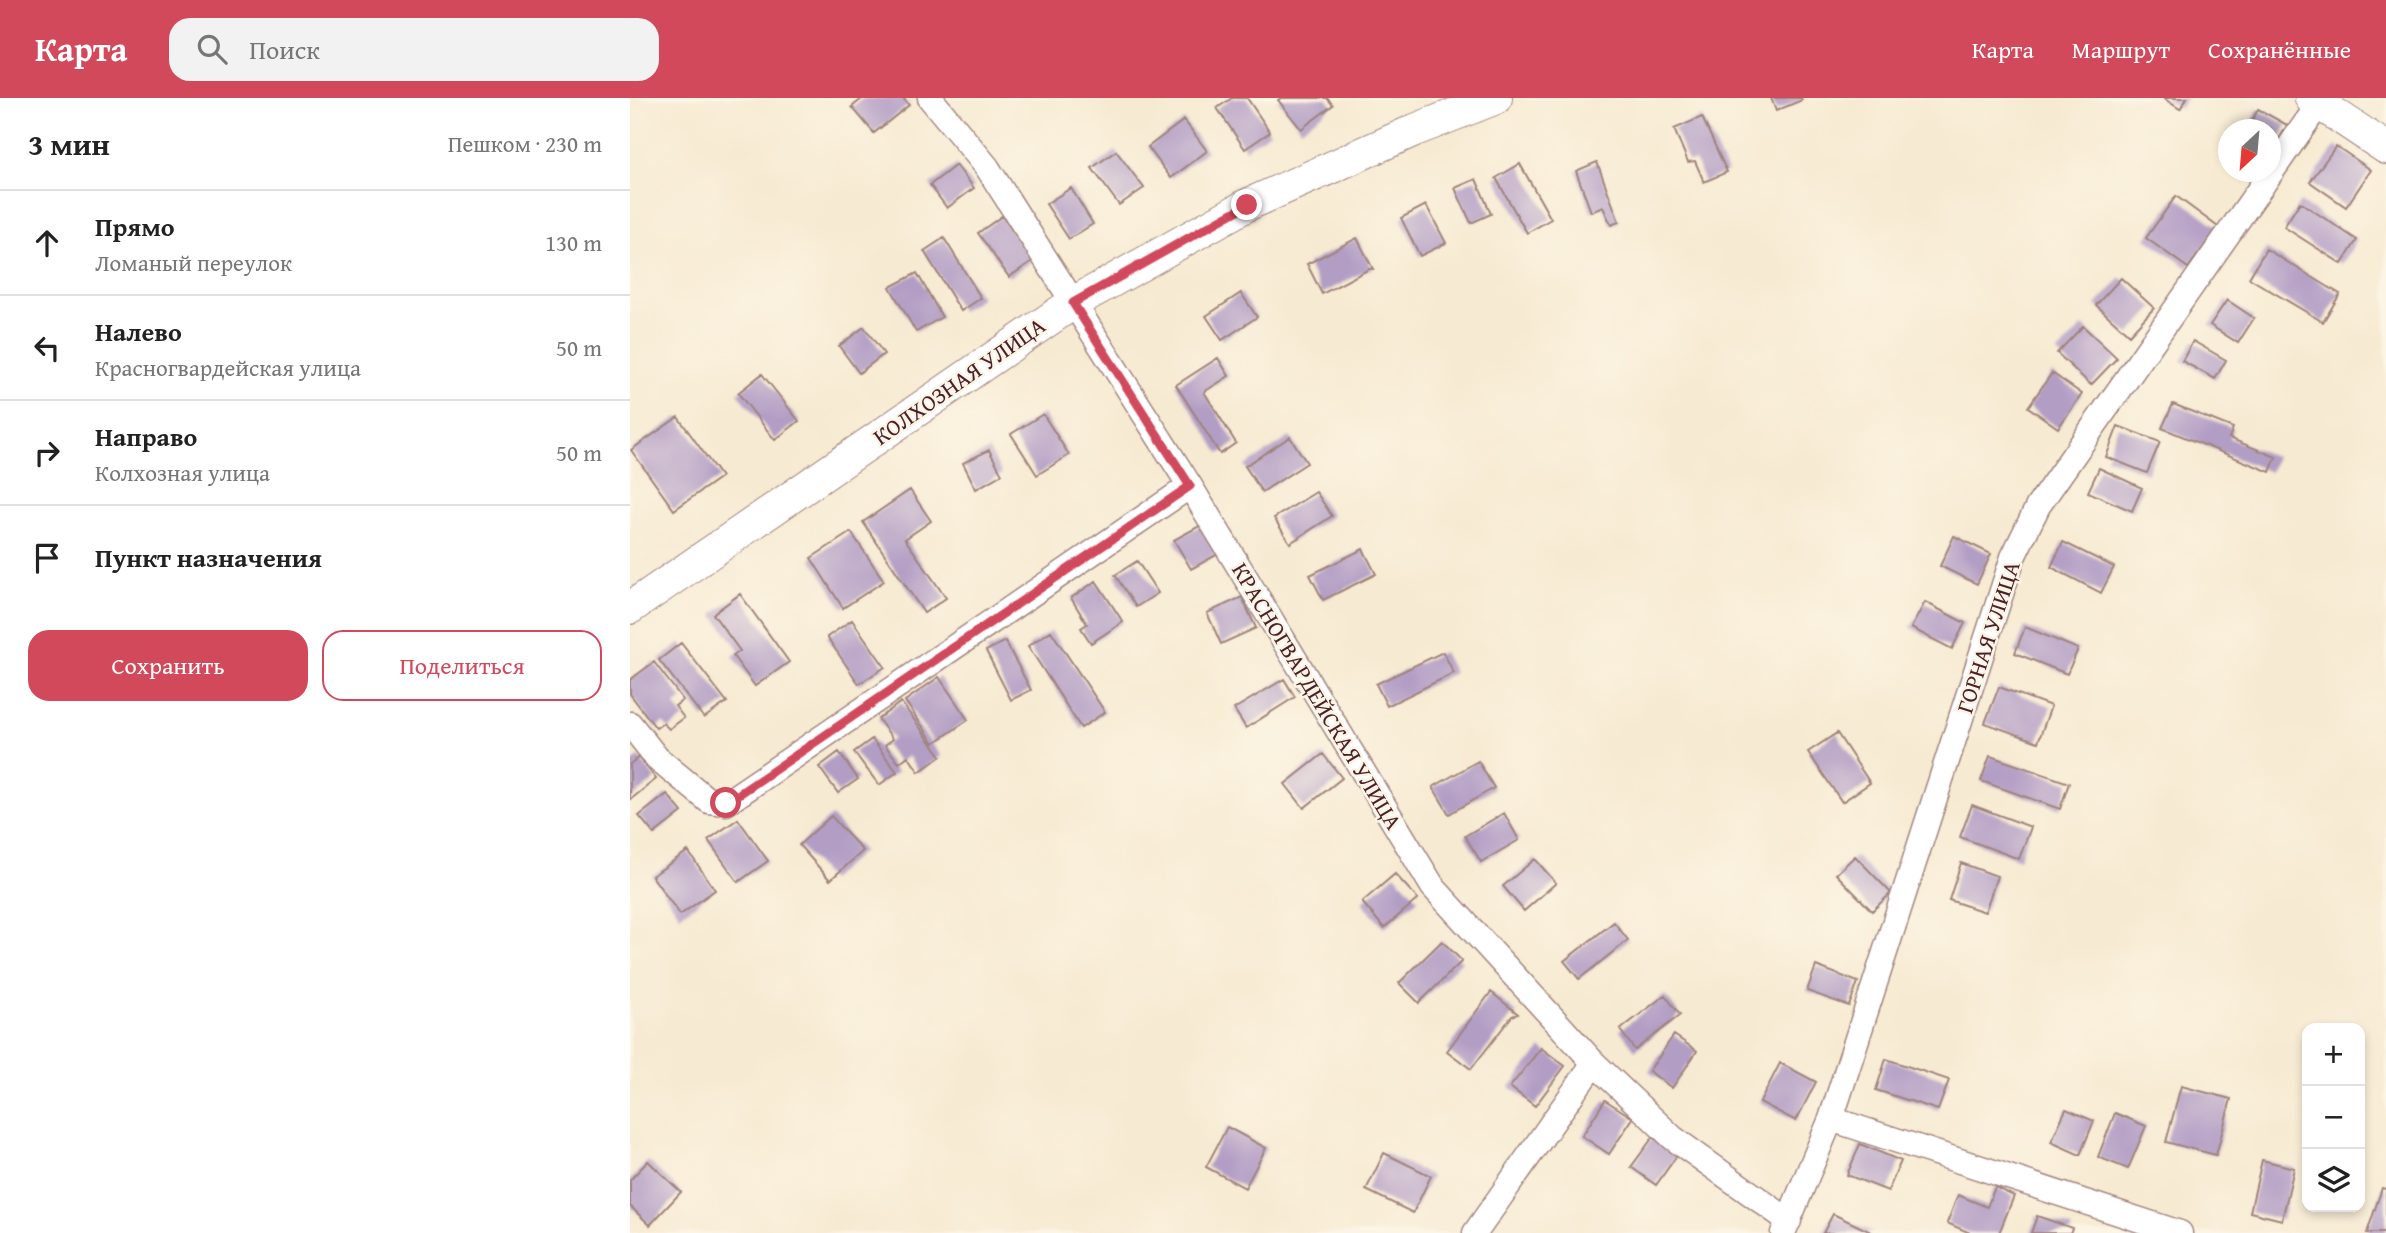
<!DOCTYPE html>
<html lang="ru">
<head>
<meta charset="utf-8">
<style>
	:root { --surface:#fff; --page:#f2f2f2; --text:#222; --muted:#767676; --line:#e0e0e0; --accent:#d1495b }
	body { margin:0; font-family:"Gentium Book Plus",serif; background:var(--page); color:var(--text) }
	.controls { position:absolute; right:21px; bottom:21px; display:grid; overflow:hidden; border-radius:14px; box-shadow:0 4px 10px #0003 }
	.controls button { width:63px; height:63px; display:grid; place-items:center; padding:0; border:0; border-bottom:2px solid var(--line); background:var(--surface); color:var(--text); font:35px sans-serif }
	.compass { position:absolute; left:1588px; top:21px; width:63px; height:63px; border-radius:50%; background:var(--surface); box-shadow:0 4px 10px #0003; rotate:206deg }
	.stop { position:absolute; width:21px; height:21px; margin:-16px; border:5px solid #d1495b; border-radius:50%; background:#fff }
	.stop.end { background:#d1495b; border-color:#fff; box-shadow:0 2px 7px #0008 }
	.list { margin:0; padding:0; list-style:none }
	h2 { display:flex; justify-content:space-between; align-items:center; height:91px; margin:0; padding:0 28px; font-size:30px }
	h2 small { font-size:23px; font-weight:400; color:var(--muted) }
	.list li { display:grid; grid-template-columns:46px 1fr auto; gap:21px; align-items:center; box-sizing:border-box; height:105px; padding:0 28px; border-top:2px solid var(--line) }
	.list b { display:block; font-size:26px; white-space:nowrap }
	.list p { margin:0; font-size:23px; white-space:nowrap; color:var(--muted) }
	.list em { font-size:23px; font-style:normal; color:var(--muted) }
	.actions { display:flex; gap:14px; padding:21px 28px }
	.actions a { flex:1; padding:16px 0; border:2px solid var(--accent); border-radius:21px; text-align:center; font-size:24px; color:var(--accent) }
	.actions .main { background:var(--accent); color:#fff }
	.icon { flex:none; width:38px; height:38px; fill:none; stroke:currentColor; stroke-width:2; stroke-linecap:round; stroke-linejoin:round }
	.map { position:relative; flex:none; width:1756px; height:1135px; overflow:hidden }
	header { display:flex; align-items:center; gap:42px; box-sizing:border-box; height:98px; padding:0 35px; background:var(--accent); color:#fff }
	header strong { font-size:33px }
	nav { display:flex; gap:38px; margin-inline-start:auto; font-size:24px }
	.search { width:490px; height:63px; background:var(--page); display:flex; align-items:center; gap:18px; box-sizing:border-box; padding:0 24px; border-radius:21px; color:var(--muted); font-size:26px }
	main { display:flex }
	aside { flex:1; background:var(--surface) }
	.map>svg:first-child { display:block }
</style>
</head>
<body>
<header>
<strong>Карта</strong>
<div class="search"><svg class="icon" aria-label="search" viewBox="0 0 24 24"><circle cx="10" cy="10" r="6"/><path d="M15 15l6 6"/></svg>Поиск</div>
<nav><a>Карта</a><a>Маршрут</a><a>Сохранённые</a></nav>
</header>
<main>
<aside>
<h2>3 мин<small>Пешком · 230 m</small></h2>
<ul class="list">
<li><svg class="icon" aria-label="ahead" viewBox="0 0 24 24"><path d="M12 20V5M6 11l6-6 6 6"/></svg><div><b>Прямо</b><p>Ломаный переулок</p></div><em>130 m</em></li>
<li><svg class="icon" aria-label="left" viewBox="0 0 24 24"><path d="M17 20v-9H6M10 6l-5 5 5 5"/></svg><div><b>Налево</b><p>Красногвардейская улица</p></div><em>50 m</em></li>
<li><svg class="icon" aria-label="right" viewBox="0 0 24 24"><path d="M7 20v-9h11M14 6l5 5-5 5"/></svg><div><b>Направо</b><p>Колхозная улица</p></div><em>50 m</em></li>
<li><svg class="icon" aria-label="arrive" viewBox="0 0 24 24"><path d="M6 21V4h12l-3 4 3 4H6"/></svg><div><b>Пункт назначения</b></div></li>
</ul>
<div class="actions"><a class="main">Сохранить</a><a>Поделиться</a></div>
</aside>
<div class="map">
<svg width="1756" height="1135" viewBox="0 0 1756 1135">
	<rect width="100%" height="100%" fill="#fcf5e5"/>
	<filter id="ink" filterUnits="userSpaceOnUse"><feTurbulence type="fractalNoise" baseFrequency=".0143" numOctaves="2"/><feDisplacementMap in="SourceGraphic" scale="14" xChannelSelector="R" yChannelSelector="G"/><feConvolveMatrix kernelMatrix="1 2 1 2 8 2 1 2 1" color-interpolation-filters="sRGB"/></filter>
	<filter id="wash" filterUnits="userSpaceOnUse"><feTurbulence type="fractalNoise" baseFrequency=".00686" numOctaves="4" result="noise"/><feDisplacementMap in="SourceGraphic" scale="28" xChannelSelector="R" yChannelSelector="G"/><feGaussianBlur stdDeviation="1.57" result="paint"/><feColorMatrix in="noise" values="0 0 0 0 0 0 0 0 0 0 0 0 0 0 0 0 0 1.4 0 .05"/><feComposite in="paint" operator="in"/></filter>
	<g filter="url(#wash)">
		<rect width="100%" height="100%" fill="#f7ead2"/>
		<g id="blocks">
			<path fill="#b29dc5" d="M233 0H273L279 7 244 35 222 9Z
				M602 0H617L640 34 615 51 587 10Z
				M651 0H697L703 7 671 31 648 2Z
				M1141 0H1171L1172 2 1146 13Z
				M1533 0H1557L1550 11Z
				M1628 11 1657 27 1640 58V32H1617Z
				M1072 19 1097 74 1074 84 1065 63 1058 64 1044 31Z
				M554 22 577 53 541 80 518 49Z
				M1706 48 1741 72 1716 109 1680 84Z
				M486 53 514 90 489 107 462 70Z
				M967 64 989 124 981 127 973 109 961 114 946 73Z
				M890 66 921 121 897 135 866 80Z
				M326 67 344 90 317 110 300 87Z
				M846 81 861 116 841 125 825 90Z
				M441 90 463 126 439 141 416 106Z
				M1546 98 1588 129 1558 170 1516 140Z
				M1670 104 1727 142 1712 166 1654 129Z
				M796 107 816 145 790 158 771 120Z
				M372 118 404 162 379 179 348 135Z
				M314 140 351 200 331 213 294 153Z
				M727 140 743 171H739L692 196 677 166Z
				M1636 151 1710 196 1693 224 1619 180Z
				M287 175 312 219 286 234 260 189Z
				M1491 180 1524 210 1499 237 1466 207Z
				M611 195 627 219 592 242 576 218Z
				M1597 202 1624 220 1608 245 1580 227Z
				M1453 228 1487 260 1461 287 1427 255Z
				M234 229 254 256 229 275 209 248Z
				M1563 243 1596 262 1585 281 1552 263Z
				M588 260 599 278 574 294 606 345 590 356 546 287Z
				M1422 275 1452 296 1428 330 1398 309Z
				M132 276 169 323 145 342 108 295Z
				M1543 306 1603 330 1599 340 1646 359 1640 374 1532 330Z
				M413 316 439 357 407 377 381 336Z
				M48 319 91 379 44 412 1 352Z
				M1488 328 1530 344 1517 375 1476 359Z
				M660 339 677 365 632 394 615 368Z
				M359 352 372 376 346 391 333 365Z
				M1469 370 1512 390 1502 413 1458 394Z
				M280 392 301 423 275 441 316 500 294 515 233 424Z
				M686 394 702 418 660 445 644 420Z
				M573 426 590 455 561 471 544 442Z
				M221 434 254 483 213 510 181 460Z
				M1324 438 1361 456 1347 486 1310 468Z
				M1433 444 1484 469 1471 495 1421 469Z
				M733 451 746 476 693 502 680 477Z
				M507 463 528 495 506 509 485 477Z
				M466 483 493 524 461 545 451 530 457 526 441 500Z
				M110 496 159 564 125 588 103 558 110 553 83 516Z
				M612 499 626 530 591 546 577 515Z
				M1295 504 1335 525 1322 551 1281 530Z
				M222 522 255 569 229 586 197 539Z
				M1395 529 1448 551 1437 576 1385 555Z
				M421 533 475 614 451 630 398 548Z
				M375 543 401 592 381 602 356 553Z
				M51 545 97 604 74 620 29 562Z
				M813 554 824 575 757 608 746 586Z
				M24 564 53 602 45 608 54 620 39 631 33 625 26 630 0 596V582Z
				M309 579 338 622 304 645 275 603Z
				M654 581 665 599 616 630 604 611Z
				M1369 589 1421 608 1408 644 1355 625Z
				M271 604 311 658 289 674 278 658 269 665 255 647 263 641 248 621Z
				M1207 635 1240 685 1212 704 1178 654Z
				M242 641 267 674 249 687 224 654Z
				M209 654 228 681 208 695 189 669Z
				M693 656 712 680 674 710 655 686Z
				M1360 658 1439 685 1430 711 1351 683Z
				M9 659 26 681 0 702V666Z
				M848 663 864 690 819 716 803 689Z
				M37 696 52 714 24 736 9 718Z
				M1342 707 1401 729 1389 761 1330 739Z
				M874 715 889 742 851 764 835 738Z
				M201 718 233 753 200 782 169 747Z
				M108 721 138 763 108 784 78 742Z
				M58 753 85 792 50 817 22 778Z
				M1225 758 1261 795 1242 813 1206 776Z
				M905 761 926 785 894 813 873 788Z
				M1331 765 1367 778 1355 814 1319 802Z
				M765 776 788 801 754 830 732 804Z
				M984 824 998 842 949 881 934 863Z
				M812 843 832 863 789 905 769 885Z
				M1186 868 1228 884 1219 908 1177 893Z
				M861 894 888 916 882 918 841 971 817 953Z
				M1035 897 1050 917 1005 952 990 932Z
				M1044 937 1067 953 1042 990 1019 973Z
				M911 950 935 968 905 1008 880 989Z
				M1256 961 1319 982 1308 1012 1246 992Z
				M1150 965 1186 984 1166 1023 1130 1004Z
				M1551 988 1601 1001 1586 1057 1536 1044Z
				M975 1002 1003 1020 979 1056 952 1038Z
				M1436 1011 1464 1023 1450 1057 1421 1044Z
				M1485 1015 1516 1028 1498 1071 1468 1059Z
				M597 1029 636 1050 615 1090 576 1069Z
				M1023 1039 1048 1056 1026 1087 1001 1069Z
				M1230 1046 1271 1063 1258 1093 1217 1077Z
				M754 1055 801 1078 783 1115 736 1092Z
				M1632 1062 1664 1070 1652 1122 1620 1114Z
				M18 1063 51 1094 20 1127 0 1108V1082Z
				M1365 1089 1384 1098 1369 1135H1340L1317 1125 1328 1097 1357 1109Z
				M1752 1090 1756 1091V1135H1737Z
				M1203 1116 1243 1135H1193Z
				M1407 1118 1442 1130 1440 1135H1401Z"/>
		</g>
	</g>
	<g filter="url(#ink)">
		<use href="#blocks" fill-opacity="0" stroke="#a0847e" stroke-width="2"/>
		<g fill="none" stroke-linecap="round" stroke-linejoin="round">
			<g stroke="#a0847e" stroke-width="27">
				<path id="minor" d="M300 0 357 69 560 388 803 789 964 965 1043 1040 1159 1123
					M0 626 27 660 79 703 96 705 560 388
					M1201 1021 1550 1135
					M845 1135 964 965
					M1153 1135 1201 1021 1383 459 1408 408 1689 6"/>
			</g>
			<g stroke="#a0847e" stroke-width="34">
				<path id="tertiary" d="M1681 0 1756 50
					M0 510 443 205 617 107 785 32 866 0"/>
			</g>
			<use href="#minor" stroke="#fff" stroke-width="24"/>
			<use href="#tertiary" stroke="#fff" stroke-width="32"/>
		</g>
	</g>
	<g fill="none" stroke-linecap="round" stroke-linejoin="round" filter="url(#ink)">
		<path stroke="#d1495b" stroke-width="9" d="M96 705 560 388 443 205 617 107"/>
	</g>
	<g text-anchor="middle" stroke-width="5" stroke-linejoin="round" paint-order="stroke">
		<g font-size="23" fill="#4a1f2b" stroke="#fcf5e5">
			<text transform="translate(329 283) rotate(-35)" y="8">КОЛХОЗНАЯ УЛИЦА</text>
			<text transform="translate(1358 539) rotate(-72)" y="8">ГОРНАЯ УЛИЦА</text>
			<text transform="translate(687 598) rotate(59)" y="8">КРАСНОГВАРДЕЙСКАЯ УЛИЦА</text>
		</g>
	</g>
</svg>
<div class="controls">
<button>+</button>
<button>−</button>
<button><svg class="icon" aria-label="layers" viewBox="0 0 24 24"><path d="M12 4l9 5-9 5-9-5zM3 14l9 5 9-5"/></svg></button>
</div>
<svg class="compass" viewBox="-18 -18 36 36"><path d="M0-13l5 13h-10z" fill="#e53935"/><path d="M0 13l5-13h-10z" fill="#767676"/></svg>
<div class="stop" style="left:96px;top:705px"></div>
<div class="stop end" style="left:617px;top:107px"></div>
</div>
</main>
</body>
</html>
